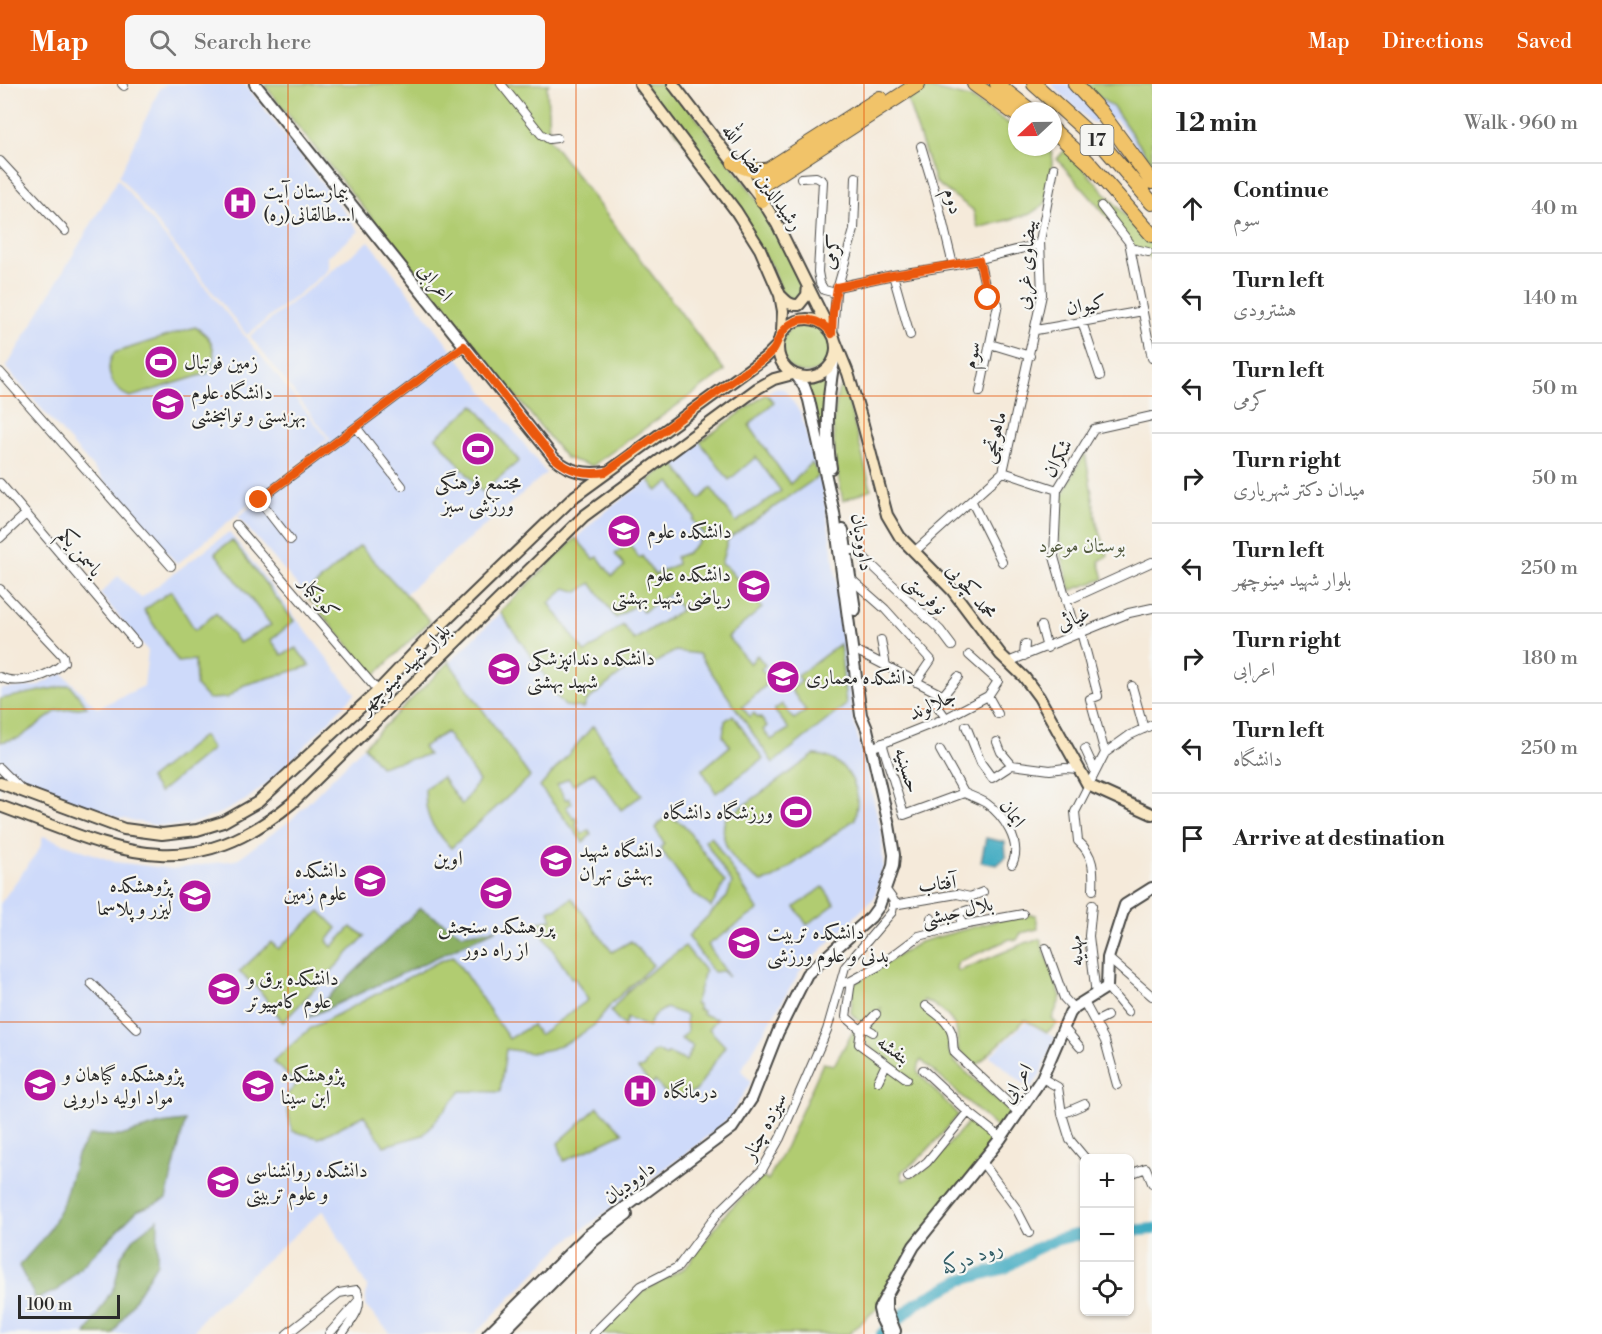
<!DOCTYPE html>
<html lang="en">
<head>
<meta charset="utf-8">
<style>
	:root { --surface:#fff; --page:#f6f6f6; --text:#222; --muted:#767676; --line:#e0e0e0; --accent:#ea580c }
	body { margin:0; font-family:"Libre Bodoni",Amiri,serif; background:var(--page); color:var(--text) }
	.controls { position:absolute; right:18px; bottom:18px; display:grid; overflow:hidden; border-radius:9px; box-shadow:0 2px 4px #0004 }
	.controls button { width:54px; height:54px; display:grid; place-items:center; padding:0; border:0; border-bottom:2px solid var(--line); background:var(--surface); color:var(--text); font:30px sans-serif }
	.compass { position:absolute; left:1008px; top:18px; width:54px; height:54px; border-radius:50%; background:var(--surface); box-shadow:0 2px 4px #0004; rotate:248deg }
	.scale { position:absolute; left:18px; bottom:15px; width:102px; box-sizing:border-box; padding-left:6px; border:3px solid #2b2b2b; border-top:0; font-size:16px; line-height:21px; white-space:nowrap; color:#2b2b2b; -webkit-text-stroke:4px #f6f6f2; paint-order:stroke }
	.stop { position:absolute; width:18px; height:18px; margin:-14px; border:4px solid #ea580c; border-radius:50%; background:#fff }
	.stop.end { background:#ea580c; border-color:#fff; box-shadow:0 2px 6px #0008 }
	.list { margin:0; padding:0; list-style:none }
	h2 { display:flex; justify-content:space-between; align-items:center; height:78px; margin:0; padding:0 24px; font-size:26px }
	h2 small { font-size:20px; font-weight:400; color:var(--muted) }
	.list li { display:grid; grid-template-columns:39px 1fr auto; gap:18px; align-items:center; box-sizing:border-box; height:90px; padding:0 24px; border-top:2px solid var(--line) }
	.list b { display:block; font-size:22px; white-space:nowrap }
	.list p { margin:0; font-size:20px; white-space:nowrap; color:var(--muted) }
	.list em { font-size:20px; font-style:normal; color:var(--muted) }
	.icon { flex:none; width:33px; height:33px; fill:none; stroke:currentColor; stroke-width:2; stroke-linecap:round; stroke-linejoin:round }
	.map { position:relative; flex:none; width:1152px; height:1250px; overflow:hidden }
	header { display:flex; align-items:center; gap:36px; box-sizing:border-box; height:84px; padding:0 30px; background:var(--accent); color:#fff }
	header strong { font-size:28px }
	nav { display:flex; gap:33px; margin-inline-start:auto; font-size:21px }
	.search { width:420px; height:54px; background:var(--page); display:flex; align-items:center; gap:15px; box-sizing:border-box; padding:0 21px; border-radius:9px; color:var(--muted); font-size:22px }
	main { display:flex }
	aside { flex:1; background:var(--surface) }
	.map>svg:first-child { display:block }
</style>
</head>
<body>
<header>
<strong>Map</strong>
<div class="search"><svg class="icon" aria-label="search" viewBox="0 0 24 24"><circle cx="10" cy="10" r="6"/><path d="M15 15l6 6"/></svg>Search here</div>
<nav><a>Map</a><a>Directions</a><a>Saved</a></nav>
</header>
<main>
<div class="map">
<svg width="1152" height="1250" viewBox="0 0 1152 1250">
	<rect width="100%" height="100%" fill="#f6f6f2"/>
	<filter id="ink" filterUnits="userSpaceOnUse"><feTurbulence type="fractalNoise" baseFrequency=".0167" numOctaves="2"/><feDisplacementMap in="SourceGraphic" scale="12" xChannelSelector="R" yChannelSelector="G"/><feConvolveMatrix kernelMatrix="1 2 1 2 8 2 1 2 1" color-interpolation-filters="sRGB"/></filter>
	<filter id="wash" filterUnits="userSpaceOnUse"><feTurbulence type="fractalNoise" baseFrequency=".008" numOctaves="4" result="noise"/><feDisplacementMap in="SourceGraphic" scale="24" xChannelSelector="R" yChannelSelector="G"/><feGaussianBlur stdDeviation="1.35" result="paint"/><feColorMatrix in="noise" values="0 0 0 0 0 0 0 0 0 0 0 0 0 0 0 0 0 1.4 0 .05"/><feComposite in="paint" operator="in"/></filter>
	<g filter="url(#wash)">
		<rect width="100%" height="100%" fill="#f5eada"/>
		<path fill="#cedafa" d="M167 0H245L359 147 328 172V184L325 189 247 251 119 92 160 4Z
			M1051 0H1152V85L1116 35 1092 39Z
			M118 95 328 355 177 480 6 284Z
			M369 157 546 389 405 510 360 463 305 510 238 433 330 355 250 252Z
			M774 304 784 305 800 328 822 399 837 499 852 630 882 750 883 782 875 813 801 886 741 986 751 998 728 1035 697 1061 563 1160 475 1250H391L365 1222 367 1203 323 1126 204 1232 192 1250H0V820L40 764 43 752 115 778 174 785 236 776 291 736 364 662 598 433Z
			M229 448 355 610 276 692 246 716 223 728 200 737 181 742 153 741 116 733 26 702 0 678V605L37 602 62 589 97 624 144 602 148 567 100 510 118 492 141 514Z
			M1026 938 1055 954 1039 993 1030 1005 990 972Z"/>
		<path fill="#b1cc71" stroke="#6e7c4e" stroke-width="1.5" fill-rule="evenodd" d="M268 0H549L547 2 549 55 725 287 592 382 566 374 265 2Z
			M643 0H671L743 96 782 153 804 201V207L797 218 782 210 772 183Z
			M1081 0H1152V79L1114 24Z
			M928 4 970 14 1017 45V63H1044L1052 69V87L1046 119 1030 130 978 144 973 126 935 98 907 15Z
			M1066 65 1152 162V177L1146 170 1133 162 1057 75Z
			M781 264a25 25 0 1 1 50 0a25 25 0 1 1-50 0Z
			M195 243C214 253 219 271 208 289L130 313C112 306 103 286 114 269Z
			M829 288 824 363 806 297 820 296Z
			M842 303 845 304 871 405 843 417 835 377 833 341 838 307Z
			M766 310 774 318 749 341 790 400 812 379 819 392 728 455 721 480 726 482 762 524 728 553 750 580 757 571 765 581 761 585 769 595 765 599 766 601 742 623 750 633 754 629 758 634 760 633 767 642 763 646 771 656 789 645 774 626 782 620 794 635 806 627 790 604H793L802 597 797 592 840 560 846 621 773 679 699 570 675 567 655 579 644 571 587 617 584 624 565 622 547 601 550 599 500 528 576 454 594 475 598 473 612 492 625 482 615 470 629 460 639 474 642 472 655 491 677 480 676 473 687 469 705 451 693 436 695 434 670 398 657 407 649 396 673 378 700 415 711 404 736 438 781 407 756 373 729 396 700 358ZM591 499 616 534 637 520 643 528 671 509 681 526 634 556 623 541 585 569 549 519 566 504 578 508Z
			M474 321 519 377 482 408 436 353Z
			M1085 368 1097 439 1108 472 1099 477 1104 495 1071 506C1061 476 1055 446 1062 415 1066 399 1078 383 1085 368Z
			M232 456 294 537 271 556 282 571 296 564 310 582 244 601 227 614 208 615 196 602 195 576 178 578 144 526 171 507 195 546 216 529 239 559 271 541 215 469Z
			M360 462 430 537 374 592 305 510Z
			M444 571 449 578 530 693 451 764C431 742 425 735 425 704L442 693 462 721 479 697 446 648 423 663 428 671 380 682 364 662 449 578Z
			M70 601 87 623 57 627 19 654 0 658V615Z
			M733 631 763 675 716 709 702 686 730 662 723 652 725 637Z
			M593 642 642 711 621 726 594 688 573 701 568 694 557 701 566 716 569 714 572 719 566 723 574 735 576 734 578 738 575 740 582 750 589 746 591 751 583 758 540 703Z
			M203 652 212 665 159 709 149 695Z
			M814 671C836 671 854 690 857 711 858 719 856 727 855 735L773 795 762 798C739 785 717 763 725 735Z
			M668 731 684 741 725 798 711 823 692 808 660 764 664 760 655 744Z
			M711 752 758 826 708 861 729 893 723 887 713 888 688 852 727 813 732 799 705 757Z
			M823 803 835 820 807 841 795 823Z
			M572 814 612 868 631 857 653 881 613 918 593 942 572 956 551 965 531 969 506 965 500 1008 461 1007 423 1051 384 1062 364 1031 319 1054 292 1047 285 1013 297 1000 273 977 311 944 438 878 453 872 509 955 532 941 539 951 588 916 574 893 572 895 542 850 538 838 552 836 549 826 556 825Z
			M320 827 337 844 327 857 332 863 351 843 365 852 283 938 258 904 239 888 271 858 278 865Z
			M1020 830 1036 831 1038 845 1021 849 1017 856 1010 855 958 878 956 884 959 887 1025 859 1040 855 1061 913 1052 935 1057 940 1047 948 1025 936 976 982 958 965C957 959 958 951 956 945 951 932 936 921 924 916L921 923 938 937 947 948 949 960 948 965 955 978 1011 1029 999 1046 921 976 917 987 958 1031C940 1052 924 1073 901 1088L903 1097 928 1084 971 1035 996 1054 876 1225 849 1250H598L645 1206 686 1183 726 1129 763 1093 768 1096 786 1062 823 979 834 981 855 944 856 962 887 984 910 994 862 957 865 947 880 930 881 924 862 941 851 929 853 900 920 858Z
			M685 862 705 887 695 920 698 921V925L703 927 702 930 717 935 709 945 725 962 696 1007 670 1014 655 997 651 1001 638 985 643 984 653 968 658 967 666 972 668 969 686 977 693 962 681 955 687 948 686 931 666 924 653 932 648 943 627 934 624 942 611 928C628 901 659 882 685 862Z
			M598 1023 623 1049 564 1077 558 1059Z"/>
		<path fill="#8cb063" stroke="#5c6e47" stroke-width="1.5" d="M420 824 462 850 497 845 307 934Z
			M185 1037 166 1115 137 1127 58 1206 36 1215 19 1182 47 1150 63 1119 77 1071 90 1051 121 1052 161 1040Z
			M158 1135 157 1179 113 1250H86L115 1201 121 1172 136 1152Z"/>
		<path fill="#41aac1" stroke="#366a76" stroke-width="1.5" d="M986 754 1005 758 1006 773 997 781 981 778Z"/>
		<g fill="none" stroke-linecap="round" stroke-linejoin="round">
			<path stroke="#41aac1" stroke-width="12" d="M1130 1147 1152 1145
				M882 1250 917 1219 961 1196 1005 1184 1033 1166 1055 1156 1075 1151H1084"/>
		</g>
	</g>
	<g filter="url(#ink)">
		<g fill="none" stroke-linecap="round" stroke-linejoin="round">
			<g stroke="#494845" stroke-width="10">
				<path id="minor" d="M122 0 124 2
					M501 0 541 50 549 55 557 54
					M921 62 937 115 953 181
					M0 77 65 147
					M801 94 816 93 823 97 818 188 820 199 824 206 836 209
					M1101 122 1129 158 1152 274
					M1135 165 1148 168
					M979 176 988 214 998 220 980 308
					M893 191 910 251
					M837 203 893 191 956 181 1040 160
					M1082 238 1100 292
					M1036 246 1143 227
					M833 250 836 209 854 146 856 93
					M990 260 1030 272
					M0 288 171 482
					M356 343 402 402
					M1003 388 1057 406
					M0 399 136 559
					M972 418 1002 478
					M236 441 378 607
					M0 454 26 430
					M290 456 259 416 464 262
					M847 466H856L940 546 952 562
					M914 468 1003 388 1042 211 1040 157 1054 84
					M851 495 885 525 931 576 916 598
					M0 505 63 572 64 578C52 592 17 602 0 593
					M1066 517 1152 478
					M1041 542 1047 564
					M1081 548 1098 612 1090 615 1105 669
					M1076 550 1054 473 1057 406 1094 345 1152 332
					M881 556 886 582
					M861 569 942 611
					M1024 572 1025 560
					M1008 578 1129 529 1152 524
					M1132 602 1144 645
					M988 612 998 630
					M946 634 936 620 958 593
					M966 642 981 679 992 694 1012 681 1050 686 1065 684 1079 685
					M997 658 1001 668 1012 681
					M882 659 904 731 964 709
					M871 664 946 634 988 612 998 597 969 571
					M1085 665 1095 687
					M940 666 964 709
					M0 684 20 704
					M964 709C971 712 979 715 986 719 1003 731 1023 759 1012 780
					M1093 806C1094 786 1094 771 1078 757L1075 728 1105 669 1130 651 1152 641
					M893 821 957 810 970 813 983 808
					M1092 821 1089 852 1096 911
					M931 834 932 849
					M962 841 959 829 968 826
					M1046 864 1064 914 1074 925
					M1108 874 1152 912
					M851 897 846 933 861 946
					M91 899 137 945
					M840 900 851 897 879 882 919 852 962 841 1023 830
					M1107 903 1128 928
					M1084 918 1105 957 1117 1001
					M926 922C937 930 948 937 952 950 954 957 952 963 955 969L1019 1029
					M1095 938 1107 932
					M864 943 873 948
					M1063 943 1080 963
					M861 946 859 960 907 995
					M861 946 876 930
					M923 986 968 1028
					M1042 994 1058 1003 1062 1030 1070 1056 1085 1074
					M878 997 886 980
					M1062 1030 1085 1020
					M982 1078 1016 1124 1029 1149
					M1130 1090 1146 1084 1152 1099
					M908 1093 927 1078 968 1028 1001 1054
					M287 1250 339 1209 357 1206C364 1225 352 1235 342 1250
					M329 1250 359 1216
					M593 1250 641 1202 678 1183 718 1129 762 1086 780 1054 827 946 845 883 892 828 894 817 886 806"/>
			</g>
			<g stroke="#494845" stroke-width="14">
				<path id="tertiary" d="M255 0 554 374C570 388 585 391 606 388
					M831 384C825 349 828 311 834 276
					M843 446 855 526
					M886 1213V1225L895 1247
					M488 1250 588 1151 732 1044 752 1014 778 948 807 890 871 833 879 822 893 782 894 771 889 741 867 645 861 631 834 429 809 316 804 302 797 292
					M501 1250 593 1157 627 1131
					M889 1250 881 1234 879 1225 914 1162 1001 1054 1042 994 1070 929 1075 923 1107 903 1108 874 1125 821 1152 804"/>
			</g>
			<g stroke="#494845" stroke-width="14">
				<path id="secondary" d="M640 0 736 127 760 165 780 211 783 227 782 248
					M673 0 762 116 777 140 829 245
					M780 211C786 217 790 222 799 221L807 211 808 202
					M778 264a29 29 0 1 1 58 0a29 29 0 1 1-58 0Z
					M835 257 848 289 861 333 887 431 900 453 952 506 1001 571 1024 593 1039 613 1088 701 1152 730
					M0 699 124 745 162 750 197 746 223 738 258 718 378 607 436 546 575 412 766 273 777 262
					M0 722C114 764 185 807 292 719L584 432 758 304 774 295 793 290"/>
			</g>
			<g stroke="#494845" stroke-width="16">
				<path id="trunk" d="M974 0 1017 31
					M997 0 1031 27
					M1034 0 1106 65 1152 119
					M1075 0 1100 27 1152 98
					M1053 46 1088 78 1152 151
					M734 79C747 85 755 88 769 85L880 14
					M762 116 760 105 762 101 918 0"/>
			</g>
			<use href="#minor" stroke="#fff" stroke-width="8"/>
			<use href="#tertiary" stroke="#fff" stroke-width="10"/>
			<use href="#secondary" stroke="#f9e7c3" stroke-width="10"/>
			<use href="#trunk" stroke="#f1c369" stroke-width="14"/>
		</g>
	</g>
	<g fill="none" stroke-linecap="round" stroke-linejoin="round" filter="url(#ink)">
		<path stroke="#ea580c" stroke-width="8" d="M259 416 464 262 554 374C570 388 585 391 606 388L766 273C779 263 775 257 784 246 798 229 821 234 832 250L833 229 837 203 893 191 979 176 988 214"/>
	</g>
	<path fill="none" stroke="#e8590c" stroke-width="1.5" stroke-opacity="0.55" d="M288 0V1250M576 0V1250M864 0V1250M0 312H1152M0 625H1152M0 938H1152"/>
	<defs>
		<g id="hospital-disc" transform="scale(1.725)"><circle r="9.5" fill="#b5179e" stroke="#f6f6f2"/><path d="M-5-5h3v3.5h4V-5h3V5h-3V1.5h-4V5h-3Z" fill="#fff"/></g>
		<g id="stadium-disc" transform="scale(1.725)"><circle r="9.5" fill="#b5179e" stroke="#f6f6f2"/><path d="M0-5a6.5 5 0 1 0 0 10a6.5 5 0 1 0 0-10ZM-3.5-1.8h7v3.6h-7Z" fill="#fff"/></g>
		<g id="university-disc" transform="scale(1.725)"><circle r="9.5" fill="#b5179e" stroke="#f6f6f2"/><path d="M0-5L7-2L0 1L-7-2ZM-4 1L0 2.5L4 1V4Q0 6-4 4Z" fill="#fff"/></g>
	</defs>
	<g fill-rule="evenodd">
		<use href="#hospital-disc" x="240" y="119"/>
		<use href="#stadium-disc" x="161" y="278"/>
		<use href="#university-disc" x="168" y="320"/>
		<use href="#stadium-disc" x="478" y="365"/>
		<use href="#university-disc" x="624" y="447"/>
		<use href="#university-disc" x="754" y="502"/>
		<use href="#university-disc" x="504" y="585"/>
		<use href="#university-disc" x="783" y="593"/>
		<use href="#stadium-disc" x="796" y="728"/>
		<use href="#university-disc" x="556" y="777"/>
		<use href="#university-disc" x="370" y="797"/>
		<use href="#university-disc" x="496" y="809"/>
		<use href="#university-disc" x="195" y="812"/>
		<use href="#university-disc" x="744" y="859"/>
		<use href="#university-disc" x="224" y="905"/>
		<use href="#university-disc" x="40" y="1001"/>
		<use href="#university-disc" x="258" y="1002"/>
		<use href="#hospital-disc" x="640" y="1007"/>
		<use href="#university-disc" x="223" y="1098"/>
	</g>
	<g text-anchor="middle" stroke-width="4.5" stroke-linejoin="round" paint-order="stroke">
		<rect fill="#f6f6f2" stroke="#686867" stroke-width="1.5" x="1080.5" y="41" width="33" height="30" rx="4.5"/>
		<g font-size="18" font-weight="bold" fill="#2b2b2b">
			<text x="1097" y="62">17</text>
		</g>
		<g font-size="20" fill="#2b2b2b" stroke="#f6f6f2">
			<text transform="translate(763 93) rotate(55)" y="7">رشیدالدین فضل الله</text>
			<text transform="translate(954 117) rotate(75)" y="7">دوم</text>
			<text transform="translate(831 168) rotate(-74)" y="7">کرمی</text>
			<text transform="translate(1025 181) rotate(-86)" y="7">بیضاوی غربی</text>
			<text transform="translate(436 198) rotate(51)" y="7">اعرابی</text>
			<text transform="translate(1086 220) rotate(-10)" y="7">کیوان</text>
			<text transform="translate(971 271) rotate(-79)" y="7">سوم</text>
			<text transform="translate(993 353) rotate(-74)" y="7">ماهوتچی</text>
			<text transform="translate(1057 374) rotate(-61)" y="7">شکران</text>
			<text transform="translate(863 458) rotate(81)" y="7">داوودیان</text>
			<text transform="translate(81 468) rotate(50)" y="7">یاسمن یکم</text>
			<text transform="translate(972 507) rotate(50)" y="7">محمد کچویی</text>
			<text transform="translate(926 510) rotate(43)" y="7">نوفرستی</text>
			<text transform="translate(320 513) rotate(50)" y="7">کودکیار</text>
			<text transform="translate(1073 534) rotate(-23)" y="7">غیاثی</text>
			<text transform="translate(404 584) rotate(-44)" y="7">بلوار شهید مینوچهر</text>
			<text transform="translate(932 620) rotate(-24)" y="7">جلالوند</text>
			<text transform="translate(908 686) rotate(73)" y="7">حسینیه</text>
			<text transform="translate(1013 729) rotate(54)" y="7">ایمان</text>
			<text transform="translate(937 799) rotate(-6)" y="7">آفتاب</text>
			<text transform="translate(957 827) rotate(-13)" y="7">بلال حبشی</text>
			<text transform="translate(1075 867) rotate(-93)" y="7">مهدیه</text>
			<text transform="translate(894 965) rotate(36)" y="7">بنفشه</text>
			<text transform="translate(1016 999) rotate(-58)" y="7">اعرابی</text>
			<text transform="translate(764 1042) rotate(-62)" y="7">سیزده چنار</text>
			<text transform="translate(629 1098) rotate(-36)" y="7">داوودیان</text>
		</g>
		<g font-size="20" fill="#2b2b2b" stroke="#f6f6f2" text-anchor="start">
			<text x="263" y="114">بیمارستان آیت<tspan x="263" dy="23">ا...طالقانی(ره)</tspan></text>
			<text x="184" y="285">زمین فوتبال</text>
			<text x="191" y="315">دانشگاه علوم<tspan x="191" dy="23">بهزیستی و توانبخشی</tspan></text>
			<text x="478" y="405" text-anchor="middle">مجتمع فرهنگی<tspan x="478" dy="23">ورزشی سبز</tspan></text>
			<text x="647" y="454">دانشکده علوم</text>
			<text x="731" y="497" text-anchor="end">دانشکده علوم<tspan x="731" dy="23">ریاضی شهید بهشتی</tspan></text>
			<text x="527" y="581">دانشکده دندانپزشکی<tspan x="527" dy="23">شهید بهشتی</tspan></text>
			<text x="806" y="600">دانشکده معماری</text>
			<text x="773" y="735" text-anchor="end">ورزشگاه دانشگاه</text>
			<text x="579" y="773">دانشگاه شهید<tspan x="579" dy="23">بهشتی تهران</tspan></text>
			<text x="347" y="793" text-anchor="end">دانشکده<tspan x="347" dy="23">علوم زمین</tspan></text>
			<text x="172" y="808" text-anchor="end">پژوهشکده<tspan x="172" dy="23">لیزر و پلاسما</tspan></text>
			<text x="496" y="849" text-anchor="middle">پروهشکده سنجش<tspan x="496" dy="23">از راه دور</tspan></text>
			<text x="767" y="855">دانشکده تربیت<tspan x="767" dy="23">بدنی و علوم ورزشی</tspan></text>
			<text x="247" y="901">دانشکده برق و<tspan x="247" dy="23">علوم کامپیوتر</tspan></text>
			<text x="63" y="997">پژوهشکده گیاهان و<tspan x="63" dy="23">مواد اولیه دارویی</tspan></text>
			<text x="281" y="997">پژوهشکده<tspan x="281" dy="23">ابن سینا</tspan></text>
			<text x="663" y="1014">درمانگاه</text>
			<text x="246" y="1093">دانشکده روانشناسی<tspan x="246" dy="23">و علوم تربیتی</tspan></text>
		</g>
		<g font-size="20" fill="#535b40" stroke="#f6f6f2">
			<text x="1082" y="468">بوستان موعود</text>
		</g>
		<g font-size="21" fill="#2b2b2b" stroke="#f6f6f2">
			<text x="448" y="781">اوین</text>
		</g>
		<g font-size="21" font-style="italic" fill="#345e67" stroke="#f6f6f2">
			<text transform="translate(972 1173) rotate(-21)" y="7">رود درکه</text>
		</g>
	</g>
</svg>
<div class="controls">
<button>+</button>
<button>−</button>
<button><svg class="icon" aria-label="locate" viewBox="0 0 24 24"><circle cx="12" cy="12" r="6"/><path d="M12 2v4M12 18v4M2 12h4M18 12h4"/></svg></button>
</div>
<svg class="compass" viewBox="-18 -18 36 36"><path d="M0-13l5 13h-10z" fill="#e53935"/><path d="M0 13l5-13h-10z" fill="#767676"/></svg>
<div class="scale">100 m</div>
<div class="stop" style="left:988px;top:214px"></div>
<div class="stop end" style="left:259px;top:416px"></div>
</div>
<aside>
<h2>12 min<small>Walk · 960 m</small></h2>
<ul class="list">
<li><svg class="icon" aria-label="ahead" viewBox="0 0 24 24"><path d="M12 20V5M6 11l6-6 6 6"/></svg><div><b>Continue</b><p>سوم</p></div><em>40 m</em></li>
<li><svg class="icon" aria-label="left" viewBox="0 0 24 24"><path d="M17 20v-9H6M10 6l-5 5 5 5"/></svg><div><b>Turn left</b><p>هشترودی</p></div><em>140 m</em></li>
<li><svg class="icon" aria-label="left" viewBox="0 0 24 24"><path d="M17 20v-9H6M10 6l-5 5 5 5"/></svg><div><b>Turn left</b><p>کرمی</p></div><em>50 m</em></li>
<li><svg class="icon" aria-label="right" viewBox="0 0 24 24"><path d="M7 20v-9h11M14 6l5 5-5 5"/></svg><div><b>Turn right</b><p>میدان دکتر شهریاری</p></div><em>50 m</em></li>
<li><svg class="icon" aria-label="left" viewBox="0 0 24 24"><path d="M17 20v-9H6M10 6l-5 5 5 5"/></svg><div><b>Turn left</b><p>بلوار شهید مینوچهر</p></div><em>250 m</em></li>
<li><svg class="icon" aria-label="right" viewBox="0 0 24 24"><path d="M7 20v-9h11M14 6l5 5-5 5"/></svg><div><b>Turn right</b><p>اعرابی</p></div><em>180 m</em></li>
<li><svg class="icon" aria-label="left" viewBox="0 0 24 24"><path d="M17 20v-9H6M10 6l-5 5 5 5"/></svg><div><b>Turn left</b><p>دانشگاه</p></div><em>250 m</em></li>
<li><svg class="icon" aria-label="arrive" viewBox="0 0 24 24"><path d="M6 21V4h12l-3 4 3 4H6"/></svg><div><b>Arrive at destination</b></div></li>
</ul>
</aside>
</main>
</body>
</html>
